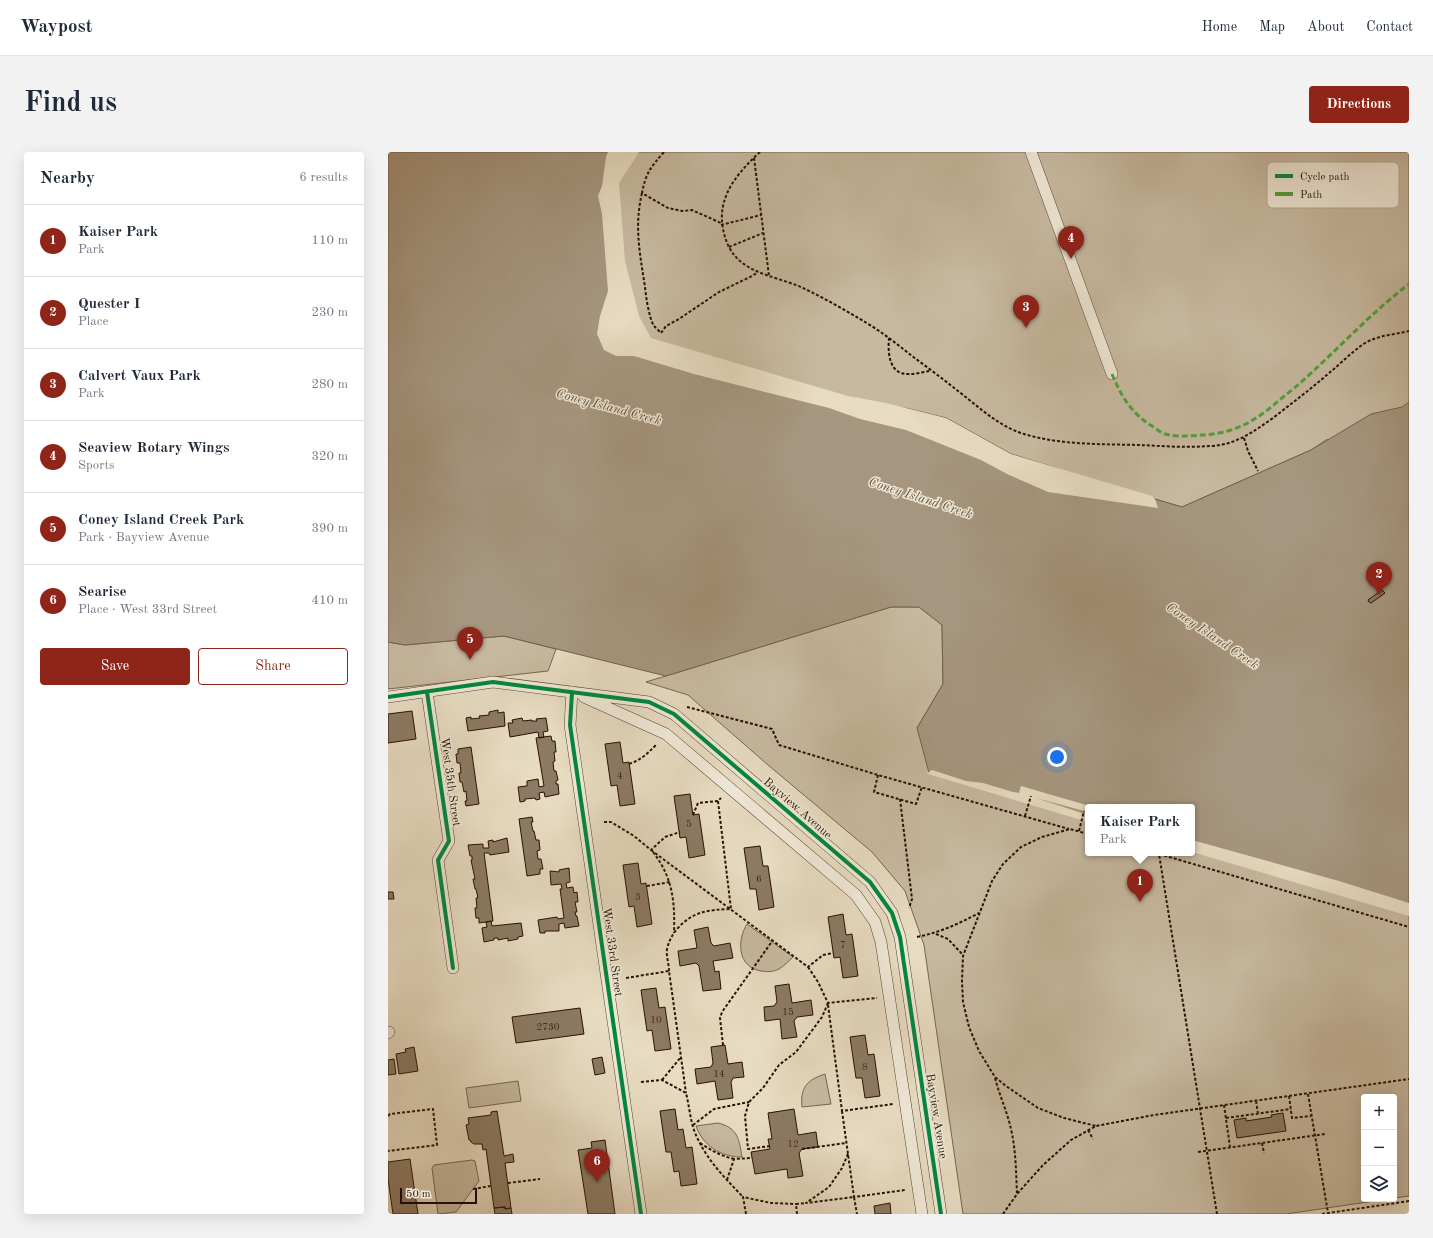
<!DOCTYPE html>
<html lang="en">
<head>
<meta charset="utf-8">
<style>
	:root { --surface:#fff; --page:#f2f2f3; --text:#1f2937; --muted:#747a83; --line:#e0e1e3; --accent:#8f2418 }
	body { margin:0; font-family:"Old Standard TT",serif; background:var(--page); color:var(--text) }
	.controls { position:absolute; right:12px; bottom:12px; display:grid; overflow:hidden; border-radius:4px; box-shadow:0 4px 16px #0002 }
	.controls button { width:36px; height:36px; display:grid; place-items:center; padding:0; border:0; border-bottom:1px solid var(--line); background:var(--surface); color:var(--text); font:20px sans-serif }
	.scale { position:absolute; left:12px; bottom:10px; width:77px; box-sizing:border-box; padding-left:4px; border:2px solid #291100; border-top:0; font-size:11px; line-height:14px; white-space:nowrap; color:#291100; -webkit-text-stroke:3px #efe8d7; paint-order:stroke }
	.you { position:absolute; left:669px; top:605px; width:14px; height:14px; margin:-10px; border:3px solid #fff; border-radius:50%; background:#1a73e8; box-shadow:0 0 0 6px #1a73e833 }
	.badge { display:grid; place-items:center; width:26px; height:26px; border-radius:50%; background:var(--accent); color:#fff; font-size:13px; font-weight:700 }
	.pin { position:absolute; translate:-50% -33px; filter:drop-shadow(0 1px 2px #0008) }
	.pin::after { content:''; position:absolute; top:21px; width:14px; height:12px; background:inherit; clip-path:polygon(0 0,100% 0,50% 100%) }
	.popup { position:absolute; left:697px; top:652px; width:110px; height:52px; box-sizing:border-box; display:grid; place-content:center; border-radius:4px; background:var(--surface); filter:drop-shadow(0 1px 3px #0005); font-size:13px; white-space:nowrap; color:var(--muted) }
	.popup b { font-size:15px; color:var(--text) }
	.popup::after { content:''; position:absolute; left:50%; top:100%; margin-left:-8px; border:8px solid transparent; border-top-color:var(--surface) }
	.list { margin:0; padding:0; list-style:none }
	h2 { display:flex; justify-content:space-between; align-items:center; height:52px; margin:0; padding:0 16px; font-size:17px }
	h2 small { font-size:13px; font-weight:400; color:var(--muted) }
	.list li { display:grid; grid-template-columns:26px 1fr auto; gap:12px; align-items:center; box-sizing:border-box; height:72px; padding:0 16px; border-top:1px solid var(--line) }
	.list b { display:block; font-size:15px; white-space:nowrap }
	.list p { margin:0; font-size:13px; white-space:nowrap; color:var(--muted) }
	.list em { font-size:13px; font-style:normal; color:var(--muted) }
	.actions { display:flex; gap:8px; padding:12px 16px }
	.actions a { flex:1; padding:9px 0; border:1px solid var(--accent); border-radius:4px; text-align:center; font-size:14px; color:var(--accent) }
	.actions .main { background:var(--accent); color:#fff }
	.icon { flex:none; width:22px; height:22px; fill:none; stroke:currentColor; stroke-width:2; stroke-linecap:round; stroke-linejoin:round }
	.map { position:relative; flex:none; width:1021px; height:1062px; overflow:hidden; border-radius:4px }
	header { display:flex; align-items:center; gap:24px; box-sizing:border-box; height:56px; padding:0 20px; background:var(--surface); border-bottom:1px solid var(--line) }
	header strong { font-size:19px }
	nav { display:flex; gap:22px; margin-inline-start:auto; font-size:14px }
	.intro { display:flex; align-items:center; justify-content:space-between; box-sizing:border-box; height:96px; padding:0 24px }
	h1 { margin:0; font-size:28px }
	.button { padding:10px 18px; border-radius:4px; background:var(--accent); color:#fff; font-size:14px; font-weight:700 }
	main { display:flex; gap:24px; padding:0 24px }
	aside { flex:1; background:var(--surface); border-radius:4px; box-shadow:0 4px 16px #0002 }
	.map>svg:first-child { display:block }
</style>
</head>
<body>
<header>
<strong>Waypost</strong>
<nav><a>Home</a><a>Map</a><a>About</a><a>Contact</a></nav>
</header>
<div class="intro"><h1>Find us</h1><a class="button">Directions</a></div>
<main>
<aside>
<h2>Nearby<small>6 results</small></h2>
<ul class="list">
<li><span class="badge">1</span><div><b>Kaiser Park</b><p>Park</p></div><em>110 m</em></li>
<li><span class="badge">2</span><div><b>Quester I</b><p>Place</p></div><em>230 m</em></li>
<li><span class="badge">3</span><div><b>Calvert Vaux Park</b><p>Park</p></div><em>280 m</em></li>
<li><span class="badge">4</span><div><b>Seaview Rotary Wings</b><p>Sports</p></div><em>320 m</em></li>
<li><span class="badge">5</span><div><b>Coney Island Creek Park</b><p>Park · Bayview Avenue</p></div><em>390 m</em></li>
<li><span class="badge">6</span><div><b>Searise</b><p>Place · West 33rd Street</p></div><em>410 m</em></li>
</ul>
<div class="actions"><a class="main">Save</a><a>Share</a></div>
</aside>
<div class="map">
<svg width="1021" height="1062" viewBox="0 0 1021 1062">
	<rect width="100%" height="100%" fill="#e7dbc1"/>
	<filter id="stains"><feTurbulence type="fractalNoise" baseFrequency=".005" numOctaves="4"/><feColorMatrix values="0 0 0 0 .2 0 0 0 0 .09 0 0 0 0 .02 0 0 0 .5 -.17"/></filter>
	<radialGradient id="worn" r=".72"><stop offset=".6" stop-color="#630" stop-opacity="0"/><stop offset="1" stop-color="#630" stop-opacity=".3"/></radialGradient>
	<path fill="#c7b9a0" stroke="#786550" d="M249 0H1021V269L938 288 923 298 794 355 688 324 668 316 623 302 558 266 522 257 460 246 262 188 249 165 235 109 229 30Z
		M503 455H531L554 473 555 532 529 576 700 668V701H804V698L1021 762V1044L1006 1046V945H976V1047H1000L898 1062H575L536 793 517 739 484 700 380 613 300 543 258 530Z
		M116 484 168 497 160 519 0 537V490L17 493Z
		M359 772 405 805C401 809 396 814 391 817 385 820 379 820 373 819 349 815 349 788 359 772Z
		M437 922 443 952 414 955C412 935 419 928 437 922Z
		M130 929 133 949 81 956 78 936Z
		M330 971C350 976 351 987 354 1005 333 1005 315 994 308 974Z
		M84 1008 87 1009 91 1029 68 1060 50 1062 44 1016 46 1013Z"/>
	<path fill="#a6967f" stroke="#74614c" d="M0 0H249L229 31 235 109 249 165 262 188 460 246 558 266 623 302 668 316 688 324 794 355 923 298 983 262 1014 255 1021 250V762L804 698V655H700V668L541 621 529 576 555 532 554 473 531 455H503L278 524 116 484 17 493 0 490Z"/>
	<path fill="#e7dbc1" d="M220 0H251L231 31 237 109 251 164 263 186 460 244 498 251 558 266 623 302 764 344 767 347 770 356 660 340 619 322 593 308 518 278 472 267 441 256 306 222 246 204H228L216 198 209 182 212 164 220 139 214 62 210 44 214 34 218 5Z
		M544 618 578 629 595 631 625 640 631 641 633 634 705 655H700V660L648 646 700 663V670L540 622 539 621Z
		M804 688 951 729 1021 751V764L804 700Z"/>
	<path fill="#8c7a64" stroke="#291100" d="M994 438 997 441 983 451 981 450 980 448Z
		M110 558V561L116 560 117 574 80 579 78 566 83 565V567L92 566 91 564 101 563V560Z
		M24 559 28 587 0 591V562Z
		M134 566 135 569 144 568V569H149L148 567 158 566 160 579 155 580 156 585 151 586 150 580 122 585 120 571H125L124 568Z
		M163 584 164 589H167L168 600H166L167 609 165 610 166 619H168L170 628 168 629V632H170L171 642 157 645 156 640 151 641 152 647 148 648 147 646 137 647V649L132 650 130 635 139 634V629L150 627 151 635 156 634 148 586Z
		M232 590 235 611 241 610 247 652 232 654 229 633 223 634 217 592Z
		M83 595 91 652 78 654 77 649H79L78 639 76 640 74 630H72L71 621H73L72 611H69L68 602H70V597Z
		M302 642 305 663 311 662 317 703 301 706 298 685 292 686 286 644Z
		M144 665 145 670H143L145 679H146L148 688H151L152 698 149 699 150 707H153L155 717H152V722L139 724 131 667Z
		M119 686 121 700 102 703 101 701H96L105 769 91 771V766H88L87 756H89L88 746H90L88 737H87L85 727H87L83 708H84V704H82L80 693 95 692V696H101L100 689 105 688V690Z
		M372 694 375 714H380L386 755 371 758 368 737H362L356 696Z
		M250 711 253 732 258 731 264 772 249 775 246 754 241 755 235 713Z
		M181 716 182 730 178 731 179 736 185 735 186 741 189 740 190 750H187L189 760H187L188 764H189L191 774 177 776 176 771 171 772V779H157V781H152L150 768 169 765 170 767 176 766 172 737H174L173 732 163 733 162 719 171 720V718Z
		M0 740H5L6 747H0Z
		M455 762 458 783 464 782 470 824 455 826 452 805 446 806 440 765Z
		M103 769 104 774 133 771 135 784 130 785V787L120 789V786L110 788V786H106V788L96 790 94 776 99 775 98 770Z
		M320 775 323 791 326 794 342 791 345 806 325 809 327 820 331 819 333 837 315 839 311 814 308 811 292 814 290 799 309 796 306 778Z
		M401 832 404 851 423 848 425 863 409 865 406 869 409 885 394 887 392 867 377 869 376 855 386 854 389 850 387 834Z
		M268 836 271 856 277 855 283 897 267 899 264 878 259 879 253 838Z
		M192 856 196 882 128 891 124 865Z
		M477 883 480 903 486 902 492 944 477 946 474 926H468L462 885Z
		M337 893 340 912 354 910 356 925 345 926 343 930 345 946 330 948 327 929 309 932 307 917 323 915 325 911 323 895Z
		M26 895 30 919 11 922 8 902 18 900 17 897Z
		M214 905 217 921 207 923 204 907Z
		M6 907 8 922 0 923V908Z
		M287 957 290 978 295 977 298 996 304 995 309 1032 293 1034 291 1019 286 1020 283 1000H278L272 959Z
		M406 957 410 983 428 980 430 995 414 997 411 1001 415 1024 400 1026 399 1017 367 1022 363 1000 382 997 380 987H384L380 961Z
		M109 959 116 1004 125 1002 126 1010 117 1011 123 1056 117 1057V1055L106 1056 98 997 95 998 94 992H86L83 990 82 988H81L78 973 81 972 80 966 103 963V960Z
		M895 961 898 979 849 986 846 968 858 966V969L884 965 883 963Z
		M217 988 227 1062H200L190 998 204 996 203 990Z
		M22 1007 30 1062H5L0 1027V1010Z
		M502 1051 503 1062H487L486 1054Z
		M117 1055V1057L123 1056 124 1062H107L106 1056Z"/>
	<g fill="none" stroke-linecap="round" stroke-linejoin="round">
		<g stroke="#584430" stroke-width="12">
			<path id="minor" d="M643 0 724 222
				M39 540 61 689 50 708 65 816
				M184 540 182 573 253 1062
				M0 545 105 530 261 550 286 562 482 730 504 761 512 785 553 1062
				M196 545 278 582 468 743 487 770 493 790 534 1062
				M0 881 1 880"/>
		</g>
		<path stroke="#291100" stroke-width="2" stroke-dasharray="3 2" stroke-linecap="butt" d="M276 0C263 15 258 20 254 41L280 56 294 59 304 58 333 71
			M372 0C344 26 323 53 340 93 353 122 389 124 415 136 436 146 457 158 477 170 494 180 509 192 524 204 539 215 555 227 570 239 591 255 610 274 636 282 672 293 713 292 751 293 774 294 798 296 822 294 848 293 865 280 885 266 904 251 923 237 941 221 952 212 963 201 974 193 988 183 1006 183 1021 179
			M366 6 381 124
			M254 41C246 75 252 102 257 135 258 145 261 166 266 174 268 176 271 179 273 181L278 174 291 167 331 140 364 124 370 120
			M333 73 373 63
			M341 95 375 81
			M501 186C500 197 500 216 513 221 522 224 534 220 542 219
			M856 286 860 299 870 319
			M299 555 384 577 391 593 490 623 681 677
			M241 612C253 608 259 602 268 593
			M490 623 486 640 528 652 534 635
			M512 647 524 747 521 756
			M305 663 310 651 330 649
			M637 664 643 644
			M216 670H223L246 684 263 698 277 685 292 680
			M691 679 696 659
			M700 682 682 677 654 685 633 695 615 712 604 729 575 804 574 829 575 850 581 875 591 899 607 925 618 934 650 956 676 966 708 974
			M263 698 420 815 435 803 445 801
			M265 700C285 726 287 750 286 781
			M259 734 282 730
			M548 782 560 787 575 803
			M529 785C553 780 570 772 591 761
			M420 815 430 830 440 851 489 846
			M281 819C281 812 278 804 279 797 281 789 284 783 289 777 305 759 320 758 343 757L330 649 333 646
			M238 826 281 819 298 941
			M440 853 454 959 505 952
			M335 893 332 866 334 860 385 788
			M607 926C611 942 618 957 622 973 628 996 628 1019 629 1042
			M274 928 293 905
			M253 930 274 928 298 941C301 953 302 966 306 978 316 1005 335 1024 355 1045
			M920 942 940 1061
			M901 944 904 966 923 964
			M868 949 870 962
			M836 953 842 995
			M454 959 466 1045 517 1038
			M0 964 2 962 45 957 49 993 0 999
			M838 966 903 957
			M305 973 326 957 361 950
			M700 978 705 987
			M312 991C323 998 333 1004 346 1007
			M874 991 876 1001
			M382 994 360 997 357 964 361 950 375 936 391 913 408 900 434 865 440 851
			M414 997 458 991
			M810 1000 937 982
			M460 1002 454 1016 441 1035 418 1051 466 1045 469 1062
			M339 1028 346 1007 364 1006
			M120 1031 152 1027
			M85 1037 103 1034
			M358 1062 355 1045 383 1051 408 1052
			M409 1062 408 1052 418 1051
			M615 1062 629 1042 655 1013 683 988 708 974 766 963 1021 927
			M829 1062 771 702 1021 775
			M934 1062 1021 1049"/>
		<use href="#minor" stroke="#efe8d7" stroke-width="11"/>
		<path stroke="#51a03c" stroke-width="3" stroke-dasharray="6 3" stroke-linecap="butt" d="M724 222C733 244 744 262 764 274 768 277 773 281 777 282 789 285 802 284 814 283 833 282 852 277 868 266 881 258 892 247 904 238 944 204 979 164 1021 132"/>
		<g stroke="#efe8d7" stroke-width="6">
			<path id="cycleway" d="M39 540 61 689 50 708 65 816
				M184 540 182 573 253 1062
				M0 545 105 530 261 550 286 562 482 730 504 761 512 785 553 1062"/>
		</g>
		<use href="#cycleway" stroke="#00873e" stroke-width="4"/>
	</g>
	<g text-anchor="middle" stroke-width="3" stroke-linejoin="round" paint-order="stroke">
		<g font-size="10" fill="#422b19">
			<text x="232" y="627">4</text>
			<text x="301" y="675">5</text>
			<text x="371" y="730">6</text>
			<text x="250" y="748">3</text>
			<text x="455" y="796">7</text>
			<text x="400" y="863">15</text>
			<text x="268" y="871">10</text>
			<text x="160" y="878">2730</text>
			<text x="477" y="918">8</text>
			<text x="331" y="925">14</text>
			<text x="405" y="995">12</text>
		</g>
		<g font-size="12" fill="#291100" stroke="#efe8d7">
			<text transform="translate(63 630) rotate(82)" y="4">West 35th Street</text>
			<text transform="translate(410 656) rotate(41)" y="4">Bayview Avenue</text>
			<text transform="translate(225 800) rotate(82)" y="4">West 33rd Street</text>
			<text transform="translate(549 964) rotate(81)" y="4">Bayview Avenue</text>
		</g>
		<g font-size="13" font-style="italic" fill="#614d39" stroke="#efe8d7">
			<text transform="translate(221 254) rotate(15)" y="5">Coney Island Creek</text>
			<text transform="translate(533 345) rotate(18)" y="5">Coney Island Creek</text>
			<text transform="translate(825 483) rotate(34)" y="5">Coney Island Creek</text>
		</g>
	</g>
	<rect x="879" y="10" width="132" height="46" rx="6" fill="#efe8d7" stroke="#b4a896" stroke-width="1"/>
	<rect x="887" y="22" width="18" height="4" fill="#00873e"/>
	<rect x="887" y="40" width="18" height="4" fill="#51a03c"/>
	<g font-size="11" fill="#291100">
		<text x="912" y="28">Cycle path</text>
		<text x="912" y="46">Path</text>
	</g>
	<rect width="100%" height="100%" filter="url(#stains)"/>
	<rect width="100%" height="100%" fill="url(#worn)"/>
</svg>
<div class="controls">
<button>+</button>
<button>−</button>
<button><svg class="icon" aria-label="layers" viewBox="0 0 24 24"><path d="M12 4l9 5-9 5-9-5zM3 14l9 5 9-5"/></svg></button>
</div>
<div class="scale">50 m</div>
<div class="you"></div>
<div class="pin badge" style="left:752px;top:750px">1</div>
<div class="popup"><b>Kaiser Park</b>Park</div>
<div class="pin badge" style="left:991px;top:443px">2</div>
<div class="pin badge" style="left:638px;top:176px">3</div>
<div class="pin badge" style="left:683px;top:107px">4</div>
<div class="pin badge" style="left:82px;top:508px">5</div>
<div class="pin badge" style="left:209px;top:1030px">6</div>
</div>
</main>
</body>
</html>
